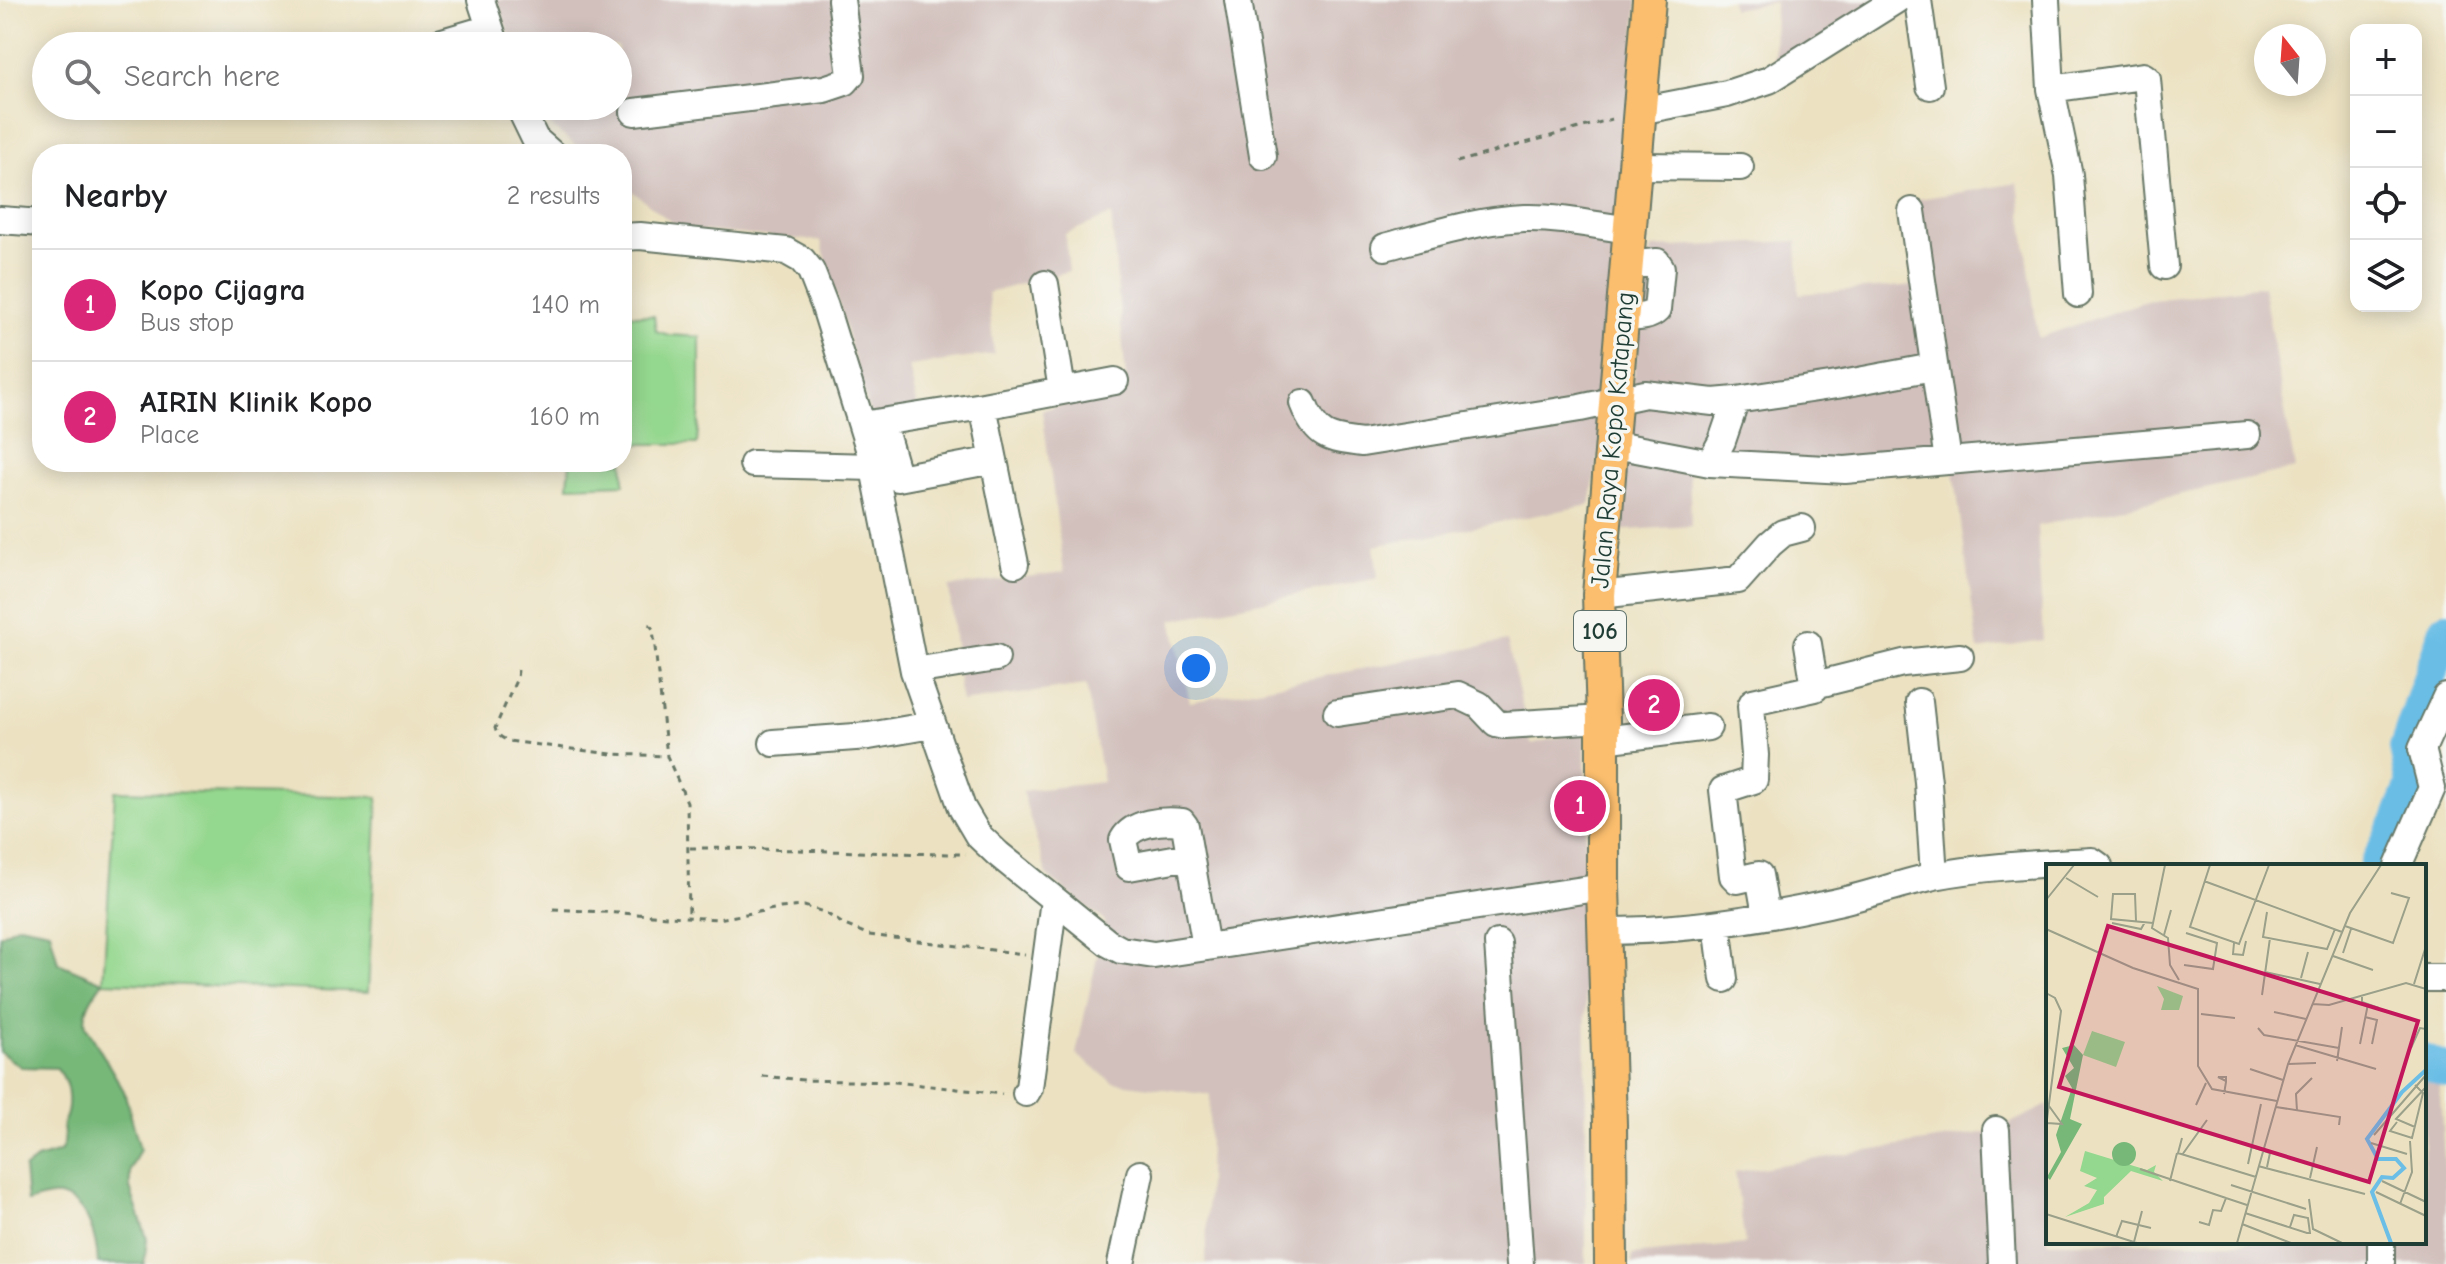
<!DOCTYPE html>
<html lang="en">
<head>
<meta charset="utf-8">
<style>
	:root { --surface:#fff; --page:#f6f6f6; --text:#202124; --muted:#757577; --line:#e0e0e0; --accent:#db2777 }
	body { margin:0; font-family:"Comic Neue",sans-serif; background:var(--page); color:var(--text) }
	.controls { position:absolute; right:24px; top:24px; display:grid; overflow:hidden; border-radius:16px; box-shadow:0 4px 20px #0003 }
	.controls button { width:72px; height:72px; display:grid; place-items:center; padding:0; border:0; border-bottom:2px solid var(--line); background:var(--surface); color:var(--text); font:40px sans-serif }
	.compass { position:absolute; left:2254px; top:24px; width:72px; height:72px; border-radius:50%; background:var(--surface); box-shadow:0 4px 20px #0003; rotate:343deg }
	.you { position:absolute; left:1196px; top:668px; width:28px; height:28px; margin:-20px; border:6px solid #fff; border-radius:50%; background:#1a73e8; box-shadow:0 0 0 12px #1a73e833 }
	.badge { display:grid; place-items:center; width:52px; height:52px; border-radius:50%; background:var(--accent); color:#fff; font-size:26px; font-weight:700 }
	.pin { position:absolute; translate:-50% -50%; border:4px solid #fff; box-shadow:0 2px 8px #0006 }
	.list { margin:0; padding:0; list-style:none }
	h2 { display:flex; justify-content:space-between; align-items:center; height:104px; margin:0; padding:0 32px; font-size:34px }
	h2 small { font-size:26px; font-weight:400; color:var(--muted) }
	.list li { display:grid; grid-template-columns:52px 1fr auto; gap:24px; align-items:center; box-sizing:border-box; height:112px; padding:0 32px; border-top:2px solid var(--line) }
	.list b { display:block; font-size:30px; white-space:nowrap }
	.list p { margin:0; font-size:26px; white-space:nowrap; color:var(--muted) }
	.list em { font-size:26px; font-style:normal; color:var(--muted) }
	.icon { flex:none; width:44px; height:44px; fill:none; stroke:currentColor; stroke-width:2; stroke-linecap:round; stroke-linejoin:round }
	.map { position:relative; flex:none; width:2446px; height:1264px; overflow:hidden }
	.search { position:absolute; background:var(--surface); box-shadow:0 4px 20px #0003; left:32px; top:32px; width:600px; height:88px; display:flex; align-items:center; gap:20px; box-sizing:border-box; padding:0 28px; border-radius:44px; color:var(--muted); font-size:30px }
	.panel { position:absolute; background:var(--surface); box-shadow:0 4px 20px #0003; left:32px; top:144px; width:600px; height:328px; border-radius:32px }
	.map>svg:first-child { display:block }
</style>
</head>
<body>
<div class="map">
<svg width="2446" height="1264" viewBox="0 0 2446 1264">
	<rect width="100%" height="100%" fill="#f6f6f2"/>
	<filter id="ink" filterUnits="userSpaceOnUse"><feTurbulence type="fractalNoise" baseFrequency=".0125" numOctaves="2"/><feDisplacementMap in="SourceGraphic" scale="16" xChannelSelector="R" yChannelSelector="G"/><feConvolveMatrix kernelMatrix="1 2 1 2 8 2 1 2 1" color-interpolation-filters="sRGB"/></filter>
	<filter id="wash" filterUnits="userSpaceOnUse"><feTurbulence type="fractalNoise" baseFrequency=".006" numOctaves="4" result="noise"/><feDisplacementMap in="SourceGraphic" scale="32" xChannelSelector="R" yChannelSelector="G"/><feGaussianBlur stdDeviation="1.8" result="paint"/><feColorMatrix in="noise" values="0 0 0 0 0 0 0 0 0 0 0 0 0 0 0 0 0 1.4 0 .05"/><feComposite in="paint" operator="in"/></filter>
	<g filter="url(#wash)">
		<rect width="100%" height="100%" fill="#ece2c2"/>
		<path fill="#d1c0bc" d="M497 0H1637L1621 318 1590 505 1374 546 1378 578 1172 620 1190 702 1507 641 1531 744 1585 731 1586 1264H1206L1210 1095 1112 1082 1076 1054 1105 921 1047 876 1022 791 1103 782 1086 685 961 702 949 587 1064 572 1042 410 1127 390 1111 215 1065 234 1069 271 988 293 994 354 909 366 918 409 871 417 821 241 680 229 622 183V154H586L540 117 536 106H618V46H514Z
			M1731 0H1878L1774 70 1775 2 1732 9Z
			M2018 183 2038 338 2146 301 2263 286 2295 469 2037 526 2043 640 1978 650 1954 471 1689 465 1691 526 1612 531 1652 248 1797 241 1799 294 1916 285 1906 201Z
			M2424 1079H2439L2446 1191V1264H1632V1255L1745 1244 1735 1172 1994 1131 2048 1105V1242H2424Z"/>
		<path fill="#94d78e" stroke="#5a8a61" stroke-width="2" d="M622 314 654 316 656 331 669 335 700 337V407L697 444H625L623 452 624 484 568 486 570 462H622Z
			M115 791 378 797 368 992 103 982Z"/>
		<path fill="#77b879" stroke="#4b7a56" stroke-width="2" d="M19 925 50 931 58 963 103 982C94 995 82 1010 86 1026L124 1091 140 1149 130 1170V1188L147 1239 144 1264H98C97 1238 88 1202 59 1196 49 1194 36 1200 27 1202L24 1169 37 1159 60 1152C67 1139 64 1139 63 1126 63 1122 66 1118 67 1113 70 1097 68 1081 57 1068L21 1067 0 1052V935Z"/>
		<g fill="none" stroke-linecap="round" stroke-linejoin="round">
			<path stroke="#6bbee6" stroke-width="34" d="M2376 866 2399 820 2413 784 2406 748 2446 629
				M2424 1061 2446 1071"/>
		</g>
	</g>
	<g filter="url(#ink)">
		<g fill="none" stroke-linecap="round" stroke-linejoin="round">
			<g stroke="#677766" stroke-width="30">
				<path id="minor" d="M481 0 496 46
					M1238 0 1263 156
					M1918 0 1930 86
					M2046 0 2051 89 2069 175 2078 294
					M429 46 490 28
					M2051 89 2143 76 2147 79 2164 266
					M519 106 535 139 552 154
					M1639 111 1727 94 1769 80 1896 0
					M634 112 824 89 845 82 851 75 841 0
					M1636 166 1740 167
					M1912 211 1948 461
					M0 220 42 223
					M622 237 640 236 786 251 802 260 811 271 825 307 872 458 914 671 962 808 978 835 998 854 1108 943 1121 950 1154 955 1603 887
					M1385 247C1430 235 1477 220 1524 218 1559 217 1594 225 1629 230
					M1045 284 1062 390
					M1621 318C1634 317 1648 319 1657 310L1661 268 1657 262 1626 265
					M1303 403C1316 437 1328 439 1362 443L1580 408 1645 394 1713 402 1736 400 1837 385 1933 367
					M983 406 1015 564
					M862 425 983 406 1115 381
					M887 440 898 478 994 460
					M1610 444 1710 463 1845 470 2247 435
					M1710 463 1722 441 1736 400
					M753 464 874 467
					M1599 595 1738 580 1770 544 1783 533 1802 528
					M914 671 996 658
					M1815 685 1903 663 1960 657
					M1919 702 1928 782 1934 876
					M1337 713 1458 695 1479 705 1496 723 1505 725 1603 719
					M1603 740 1708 727
					M773 743 869 736 932 725
					M1190 856 1129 867 1123 840C1133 822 1162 820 1182 822L1185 826 1206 947
					M2398 866 2432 788 2422 749 2446 697
					M1766 915 1759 875 1737 880 1733 876 1723 790 1754 780 1755 755 1751 706 1753 702 1815 688 1808 644
					M1717 924 1724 979
					M1604 931C1679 931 1754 920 1828 904 1864 897 1898 884 1934 876 1986 866 2040 864 2092 861L2099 866
					M1498 943 1520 1264
					M2424 978H2446
					M1026 1093 1029 1088 1054 900
					M1996 1130 2002 1264
					M1121 1264 1140 1174
					M2381 1264V1242"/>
			</g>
			<g stroke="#677766" stroke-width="36">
				<path id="major" d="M1611 1264 1610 1124 1603 887V719L1599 595 1649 0"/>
			</g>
			<path stroke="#677766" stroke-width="3" stroke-dasharray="6 6" stroke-linecap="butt" d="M1457 162 1612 119
				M649 624 653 629 667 756
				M518 670 517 678 495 728C497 736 502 738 509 741L612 754 667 756 687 802 689 917
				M690 848C782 848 874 854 966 854
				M553 909 718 919 780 908 804 906 824 912 845 925 869 935 1025 954
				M762 1076 804 1080 895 1082 1002 1094"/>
			<use href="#minor" stroke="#fff" stroke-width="26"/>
			<use href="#major" stroke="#fbbe6e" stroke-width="32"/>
		</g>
	</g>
	<g text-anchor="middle" stroke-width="7" stroke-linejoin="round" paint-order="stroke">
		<rect fill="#f6f6f2" stroke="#60746d" stroke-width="2" x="1574" y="611" width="52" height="40" rx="6"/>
		<g font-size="24" font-weight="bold" fill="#1f3d34">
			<text x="1600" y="639">106</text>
		</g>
		<g font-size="26" fill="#1f3d34" stroke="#f6f6f2">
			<text transform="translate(1612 440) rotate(-85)" y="9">Jalan Raya Kopo Katapang</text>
		</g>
	</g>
	<g transform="translate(2046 864)">
		<rect width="380" height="380" fill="#ece2c2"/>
		<path d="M111 122 137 132 133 146H115L118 135ZM46 167 79 178 70 203 37 191ZM39 287 101 306 110 301 108 308 117 317 85 307 58 333V340L19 353 43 339 51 326 38 322 51 314 34 307Z" fill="#94d78e"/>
		<path d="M28 181 37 191 24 255 36 260 4 316 1 313 15 288 10 271 26 224 19 212 28 204 16 184ZM66 290a12 12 0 1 1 24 0a12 12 0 1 1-24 0Z" fill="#77b879"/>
		<path fill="none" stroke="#6bbee6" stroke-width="4" d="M345 379 326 328 336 313 347 314 358 304 350 295H332L321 275 356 228 380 206"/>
		<path fill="none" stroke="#9aa089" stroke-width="2" d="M119 1 106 64 122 74 124 101 133 116M164 1 144 63 193 80 223 1M20 14 52 33M158 17 296 68M0 36 28 1M221 48 217 73 281 85 289 65M90 57 89 30H67L65 55 107 59M66 59 95 65 99 58M299 62 347 79 363 34 345 29M0 65 87 104 152 125V202L166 225 231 237M118 71 125 46M188 79 187 90 197 91 200 77M297 89 305 65M287 92 327 106M138 101 167 105 171 79 140 69M219 108 274 120M255 114 262 88M368 120 380 82M0 129 9 134 15 147 0 263M216 131 224 74M316 131V138L333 144M266 140 283 141 360 119 380 125M228 148 260 155M155 150 189 154M319 153 331 156 326 180M212 164 218 171 293 184M314 180 322 140M249 181 330 205M365 184 374 164 380 165M291 197 296 163M242 200 270 199M204 205 237 216M178 230 180 218V213H172L180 217M150 241 160 219M230 243 294 253 293 261M251 247 250 230 266 214M351 258 344 267 366 274 377 229 369 221M1 259 16 260 3 242M369 263 350 255 380 223M328 271 380 211M136 274 132 289 210 313M325 279 361 290M206 283 224 289 221 303M136 291 161 256M202 300 215 240M212 302 319 330M94 305 180 334M264 314 271 283M124 317 131 289M336 317 380 338M185 321 260 345M330 328 380 352M263 335 267 365 296 379M354 340 366 308 364 277M199 349 261 369H264L262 354 248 351 244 363M0 350 91 379M153 358 163 361 167 346 175 347 180 334 201 341M196 360 245 379M70 373 76 357 105 364M88 378 96 347M191 379 242 200 304 49 335 1"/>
		<path fill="#c2185b" fill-opacity="0.15" stroke="#c2185b" stroke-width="4" d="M62 62 372 157 323 318 13 223Z"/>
		<rect width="380" height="380" fill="none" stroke="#1f3d34" stroke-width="4"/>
	</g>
</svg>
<div class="controls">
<button>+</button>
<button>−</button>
<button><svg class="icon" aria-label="locate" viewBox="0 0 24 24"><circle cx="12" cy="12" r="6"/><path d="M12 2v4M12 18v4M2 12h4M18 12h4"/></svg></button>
<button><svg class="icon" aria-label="layers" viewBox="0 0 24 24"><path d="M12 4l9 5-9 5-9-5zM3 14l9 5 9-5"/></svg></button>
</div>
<svg class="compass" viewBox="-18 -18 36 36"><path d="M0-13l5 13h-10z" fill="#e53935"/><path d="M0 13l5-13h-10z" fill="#757577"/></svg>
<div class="you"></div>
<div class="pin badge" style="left:1580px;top:806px">1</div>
<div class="pin badge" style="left:1654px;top:705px">2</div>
<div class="search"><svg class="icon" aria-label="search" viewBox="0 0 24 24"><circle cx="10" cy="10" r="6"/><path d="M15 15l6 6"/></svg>Search here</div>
<section class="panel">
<h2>Nearby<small>2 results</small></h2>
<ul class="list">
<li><span class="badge">1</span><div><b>Kopo Cijagra</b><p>Bus stop</p></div><em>140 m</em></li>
<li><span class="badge">2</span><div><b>AIRIN Klinik Kopo</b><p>Place</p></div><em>160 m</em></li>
</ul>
</section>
</div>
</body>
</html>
